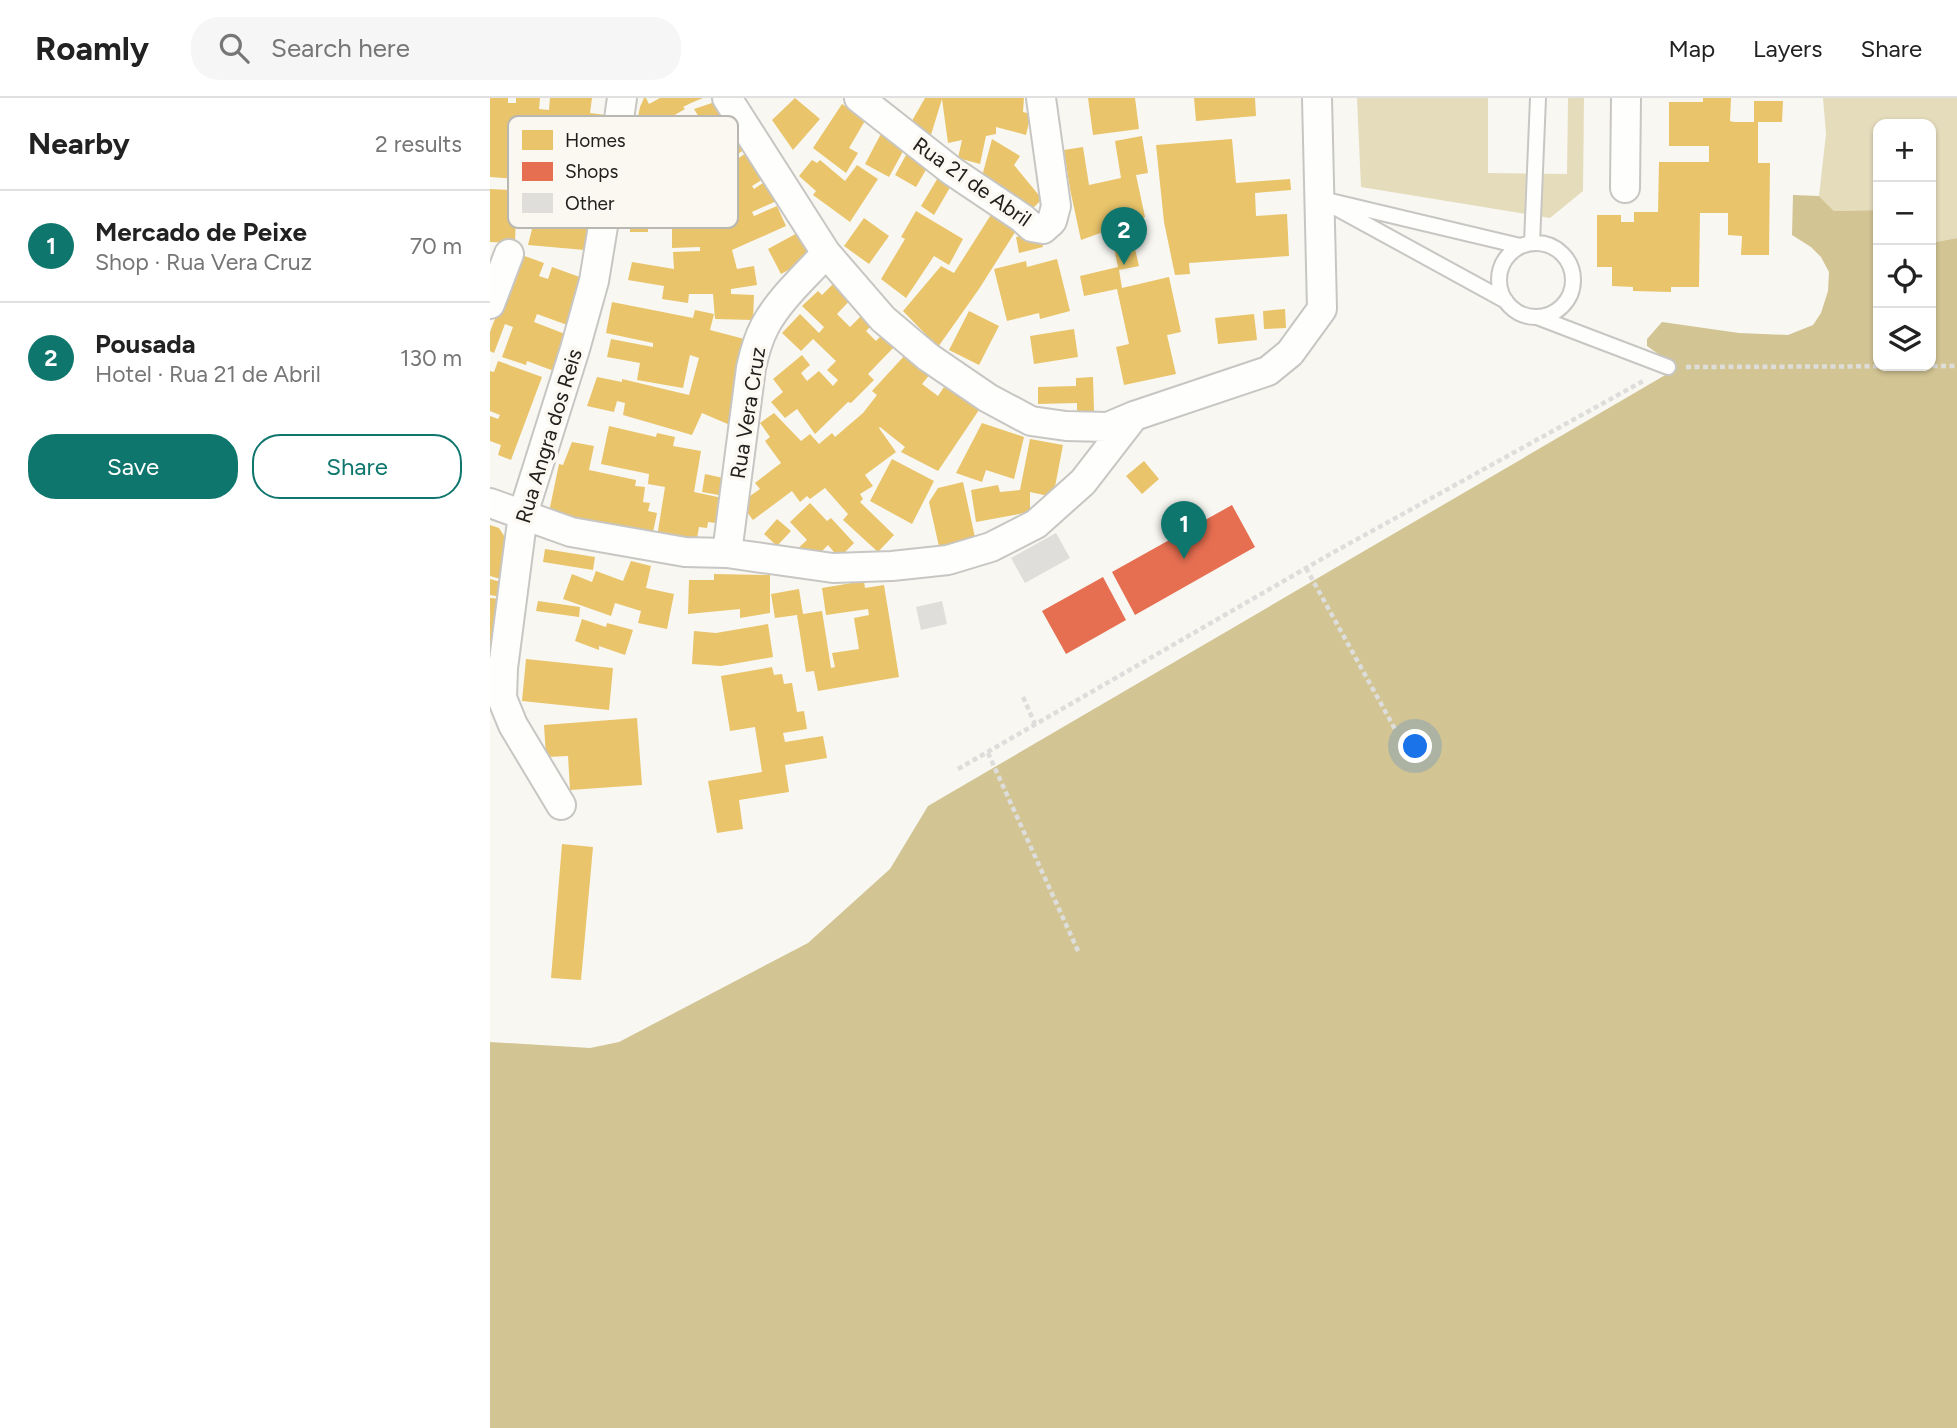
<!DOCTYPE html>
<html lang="en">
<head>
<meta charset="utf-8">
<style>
	:root { --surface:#fff; --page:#f6f6f6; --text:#222; --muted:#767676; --line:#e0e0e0; --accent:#0f766e }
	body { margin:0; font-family:Figtree,sans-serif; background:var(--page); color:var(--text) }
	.controls { position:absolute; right:21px; top:21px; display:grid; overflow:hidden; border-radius:14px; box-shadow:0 2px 5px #0004 }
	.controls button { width:63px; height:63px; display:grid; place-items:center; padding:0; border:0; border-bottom:2px solid var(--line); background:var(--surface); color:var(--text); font:35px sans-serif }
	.you { position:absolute; left:926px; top:649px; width:24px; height:24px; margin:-18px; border:5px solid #fff; border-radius:50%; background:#1a73e8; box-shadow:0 0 0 10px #1a73e833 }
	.badge { display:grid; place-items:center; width:46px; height:46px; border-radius:50%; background:var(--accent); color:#fff; font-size:23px; font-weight:700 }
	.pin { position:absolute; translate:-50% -58px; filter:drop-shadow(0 2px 4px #0008) }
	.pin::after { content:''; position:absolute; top:37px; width:24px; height:21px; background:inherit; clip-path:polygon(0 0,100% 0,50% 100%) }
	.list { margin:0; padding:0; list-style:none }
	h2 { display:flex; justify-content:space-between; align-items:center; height:91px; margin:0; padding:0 28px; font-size:30px }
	h2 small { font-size:23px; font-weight:400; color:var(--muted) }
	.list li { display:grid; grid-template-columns:46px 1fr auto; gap:21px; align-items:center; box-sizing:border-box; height:112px; padding:0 28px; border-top:2px solid var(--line) }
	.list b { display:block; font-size:26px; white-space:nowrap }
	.list p { margin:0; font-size:23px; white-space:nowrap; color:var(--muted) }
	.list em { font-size:23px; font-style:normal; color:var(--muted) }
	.actions { display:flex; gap:14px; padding:21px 28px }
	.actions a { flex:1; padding:16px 0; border:2px solid var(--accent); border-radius:28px; text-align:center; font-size:24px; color:var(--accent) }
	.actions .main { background:var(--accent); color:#fff }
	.icon { flex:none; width:38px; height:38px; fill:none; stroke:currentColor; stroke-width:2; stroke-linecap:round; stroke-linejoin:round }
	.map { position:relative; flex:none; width:1467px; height:1330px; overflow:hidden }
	header { display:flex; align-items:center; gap:42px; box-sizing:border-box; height:98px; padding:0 35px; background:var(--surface); border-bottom:2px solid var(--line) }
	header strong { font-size:33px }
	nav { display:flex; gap:38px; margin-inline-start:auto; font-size:24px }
	.search { width:490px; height:63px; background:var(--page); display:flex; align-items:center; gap:18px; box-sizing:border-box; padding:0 24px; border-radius:28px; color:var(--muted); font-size:26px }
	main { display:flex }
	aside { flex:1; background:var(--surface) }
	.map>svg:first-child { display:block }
</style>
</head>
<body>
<header>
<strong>Roamly</strong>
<div class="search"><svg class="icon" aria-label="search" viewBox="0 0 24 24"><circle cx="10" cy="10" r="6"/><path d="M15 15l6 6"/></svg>Search here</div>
<nav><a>Map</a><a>Layers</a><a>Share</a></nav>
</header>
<main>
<aside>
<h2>Nearby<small>2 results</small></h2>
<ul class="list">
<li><span class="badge">1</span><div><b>Mercado de Peixe</b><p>Shop · Rua Vera Cruz</p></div><em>70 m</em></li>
<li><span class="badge">2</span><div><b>Pousada</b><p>Hotel · Rua 21 de Abril</p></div><em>130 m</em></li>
</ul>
<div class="actions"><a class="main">Save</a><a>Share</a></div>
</aside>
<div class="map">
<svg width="1467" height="1330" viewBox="0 0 1467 1330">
	<rect width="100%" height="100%" fill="#f8f7f2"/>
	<path fill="#e5dcbc" d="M867 0H998V75L1077 76 1078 0H1094L1093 93 1060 120 871 89Z
		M1333 0H1467V140L1441 145V26H1388V112L1344 113 1329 98 1336 36Z"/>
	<path fill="#d2c493" d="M1303 97 1329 98 1344 113 1388 112V268H1441V145L1467 140V1330H0V944L100 950 129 944 318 845 400 771 438 708 1177 276 1178 263 1157 248V241L1172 224 1249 235 1298 237 1323 227 1331 215 1338 193 1339 174 1331 159 1321 149 1302 137Z"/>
	<path fill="#e9c46a" d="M0 0H18V5H26V0H50L49 11 59 12 60 0H102L100 15 124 18 122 40 76 36V42L119 46 115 84 53 79 57 41 46 40 48 22 19 23 18 26 43 25 38 82 0 79Z
		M154 0H156L159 6 170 0H213L201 5 193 9 195 11 176 22 186 45 160 58 161 61 218 34 204 11 228 3 264 46 241 60 233 48 238 44 227 28 221 32 235 60 218 69 220 73 208 77 205 72 164 87 153 65 147 69 139 42 153 34 146 28 150 9Z
		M305 0 330 21 303 52 282 22Z
		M435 0H534L533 14 541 16 536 37 506 29V36L496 38 490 66 468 60 472 42 458 45 452 1 440 40 419 28Z
		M598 0H645L649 31 603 37Z
		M704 0H765L766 18 706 23Z
		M1213 0H1241L1240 23 1244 24H1264V3H1293L1292 24H1268V65H1280L1279 157H1251L1252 138 1238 137V115H1210L1209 189H1181V194L1143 193V189L1122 188V169H1107V117H1131V124H1144V114H1168L1169 64H1219V48H1179V4H1213Z
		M352 6 376 21 359 50 368 55 356 75 323 50Z
		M393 32 417 46 399 79 375 66Z
		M652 38 658 75 646 77 655 119 591 142 580 91 574 52 593 49 599 87 631 80 625 43Z
		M502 41 530 58 524 67 552 101 540 113 491 82Z
		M742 41 746 85 800 81 801 92 765 95 766 118 797 116 799 158 699 165 700 176 685 177 674 124 666 47Z
		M421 48 441 63 426 89 405 77Z
		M261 52 278 78 262 88 264 91 279 81 291 101 262 114 264 118 287 108 296 128 242 152 247 171 264 168 267 187 241 191V196L264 197 263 222 225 221 223 196H199L198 205 172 201 174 188 138 182 142 164 184 171 183 154 210 153V149L182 150V129H184V123L169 124 168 106 158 107V134H140L139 105H158V93L182 87V93L202 92 203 86 221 83 219 79Z
		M322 62 327 65 330 62 355 83 367 67 388 81 360 124 323 97 326 93 309 78Z
		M449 78 462 86 444 117 431 108Z
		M0 91 36 93 35 116H26L25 145 0 144Z
		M45 94 110 100 106 153 38 147 42 131Z
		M504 112 529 128 489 191 448 249 413 213 451 168 464 175Z
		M426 113 473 141 459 167 444 158 416 200 391 181 415 141 411 139Z
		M374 120 399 138 379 166 354 148Z
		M311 133 324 158 291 176 278 151Z
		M641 133 649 168 629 172 632 190 679 179 691 234 677 237 686 276 634 287 626 249 639 246 627 191 594 198 590 178 628 169 621 137Z
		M550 134 553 149 529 155 526 139Z
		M29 156 54 165 49 178 58 181 62 169 98 182 80 228 47 216 44 224 75 236 71 247 73 248 64 273 37 263 36 267 12 259 23 229 15 226 4 255 0 253V234Z
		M567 161 580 213 550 221 549 215 517 223 504 171 536 163 537 169Z
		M349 180 364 198 347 216 360 229 376 213 386 223 376 233 386 243 394 235 406 247 378 276 384 282 361 305 358 304 325 336 307 311 295 320 281 304 293 294 283 281 312 257 320 267 311 275 317 283 329 273 343 288 348 282 337 272 346 263 323 241 311 253 292 235 310 216 329 235 334 229 312 208 328 193 332 197Z
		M122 204 203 220 205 212 224 216 220 232 262 243 240 327 212 315 202 337 133 317 135 305 127 303 124 314 97 308 107 279 132 284V281L199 297 209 260 200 257 193 290 147 282 150 265 117 259 121 241 163 249V245L116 235Z
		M795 211 796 230 774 231 773 213Z
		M479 213 509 228 489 267 459 252Z
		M764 216 767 242 728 246 725 220Z
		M584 231 588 259 544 266 540 238Z
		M416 256 441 275 432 286 448 298 454 289 489 312 448 373 411 354 415 349 390 329 389 330 406 354 375 377 383 388 370 396 373 401 370 404 404 437 388 454 353 422 358 416 335 390 320 401 317 398 310 404 302 393 263 422 250 405 270 391 265 385 291 365 275 343 280 339 270 325 284 315 311 343 320 336 329 346 342 335 345 339 373 315 387 297 382 293Z
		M8 263 52 279 21 362 8 357 11 347 0 343V318L8 321 10 317 0 313V273L4 274Z
		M603 279 604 313 587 314V305L548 306V289L586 288V280Z
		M492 325 534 339 524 381 496 372 492 384 466 375Z
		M119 328 166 339 167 335 185 339 183 348 211 353 204 394 237 401 233 426 218 424 217 430 209 429 206 446 167 439 175 389 158 386 159 376 111 366Z
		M540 341 573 347 563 399 540 394V414L486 424 481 392 508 387 510 394 530 392Z
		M82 344 104 348 99 372 146 382 145 388 155 389 153 404 160 405 158 413 167 415 162 439 58 419 69 366 73 367Z
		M402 361 444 383 422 426 380 403Z
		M654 363 669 381 652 396 636 378Z
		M215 376 238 381 234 398 212 394Z
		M473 384 486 444 450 453 439 404 448 390Z
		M320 405 337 423 341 420 364 445 349 460 338 447 324 461 304 454 317 442 300 424Z
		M287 421 301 433 287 448 274 436Z
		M0 427 9 430 22 450 14 482 0 478Z
		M55 451 105 459 103 472 53 464Z
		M141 463 161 468 156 490 184 496 177 531 148 525 151 513 125 505 121 518 73 501 82 476 102 484 106 473 133 483Z
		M224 476 280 477V515L250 520V511L198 516 199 482H224Z
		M0 481 15 485 12 499 0 497Z
		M374 483 375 490 394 487 409 579 328 593 324 573 316 574 307 517 285 520 281 496 309 491 313 516 332 513 341 570 345 569 342 555 369 551 364 520 379 517 378 511 336 517 332 490Z
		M0 500 13 501 0 570Z
		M48 503 90 509 89 519 46 513Z
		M92 521 116 529 117 525 143 532 135 557 109 548V552L85 543Z
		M278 526 283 559 231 568 202 566 204 533 226 535Z
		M36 561 123 570 119 612 32 603Z
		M282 569 284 577 292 576 294 586 302 585 307 614 314 613 317 631 293 635 295 644 333 638 337 660 295 667 299 694 249 702 253 731 227 735 218 683 272 674 265 629 240 633 231 578Z
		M147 620 152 687 80 692 78 658 56 659 54 627Z
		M72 746 103 749 91 882 61 880Z"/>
	<path fill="#e76f51" d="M742 407 765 449 645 517 622 474Z
		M613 479 636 522 576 556 552 513Z"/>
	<path fill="#dfdedb" d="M566 435 580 460 535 485 521 460Z
		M452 503 457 526 431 532 426 509Z"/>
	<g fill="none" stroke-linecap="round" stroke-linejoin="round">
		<g stroke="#c7c6c3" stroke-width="18">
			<path id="lane" d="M1042 145 1048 0
				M1009 182a37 37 0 1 1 74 0a37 37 0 1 1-74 0Z
				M1016 203 828 100 1030 148
				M1047 219 1178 269"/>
		</g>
		<g stroke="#c7c6c3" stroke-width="32">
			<path id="street" d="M237 0 336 155 393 221 438 259 498 300 541 323 576 328 618 329 644 318 778 273 800 255 832 211 827 0
				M369 0 462 73 532 120 542 129 553 131 562 123 566 108 551 0
				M1135 90 1136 0
				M0 206 19 156
				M0 405 81 434 195 454 237 455 343 470 402 468 458 462 501 449 546 426 593 384 644 318
				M237 455 261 270C264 256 268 241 275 228 290 200 316 178 336 155
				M71 707 23 627 12 600 13 570 33 416 85 251 104 183 118 98 132 0"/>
		</g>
		<path stroke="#dddddb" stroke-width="4.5" stroke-dasharray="5 3.5" stroke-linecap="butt" d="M1196 269 1467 268
			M816 470 905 631
			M533 599 545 626
			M498 655 589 855
			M468 671 844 454 1155 282"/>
		<use href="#lane" stroke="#fefefd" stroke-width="14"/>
		<use href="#street" stroke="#fefefd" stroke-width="28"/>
	</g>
	<g text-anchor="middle" stroke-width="7" stroke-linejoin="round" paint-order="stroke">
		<g font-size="21" fill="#21201e" stroke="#faf8f0">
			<text transform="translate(482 84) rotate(35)" y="7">Rua 21 de Abril</text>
			<text transform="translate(258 315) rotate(-81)" y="7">Rua Vera Cruz</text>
			<text transform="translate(59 338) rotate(-73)" y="7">Rua Angra dos Reis</text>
		</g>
	</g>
	<rect x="18" y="18" width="230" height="112" rx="10" fill="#faf8f0" stroke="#b9b7b1" stroke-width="2"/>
	<rect x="32" y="32" width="31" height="20" fill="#e9c46a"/>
	<rect x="32" y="64" width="31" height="19" fill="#e76f51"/>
	<rect x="32" y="95" width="31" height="20" fill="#dfdedb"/>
	<g font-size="19" fill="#21201e">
		<text x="75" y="49">Homes</text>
		<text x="75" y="80">Shops</text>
		<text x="75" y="112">Other</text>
	</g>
</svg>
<div class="controls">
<button>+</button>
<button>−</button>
<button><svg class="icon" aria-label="locate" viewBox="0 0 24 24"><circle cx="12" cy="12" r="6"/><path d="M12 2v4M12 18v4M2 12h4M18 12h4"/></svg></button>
<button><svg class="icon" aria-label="layers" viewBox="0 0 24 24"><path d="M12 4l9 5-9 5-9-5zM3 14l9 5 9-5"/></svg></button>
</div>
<div class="you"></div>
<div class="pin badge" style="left:694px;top:461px">1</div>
<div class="pin badge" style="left:634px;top:167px">2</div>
</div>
</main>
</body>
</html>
